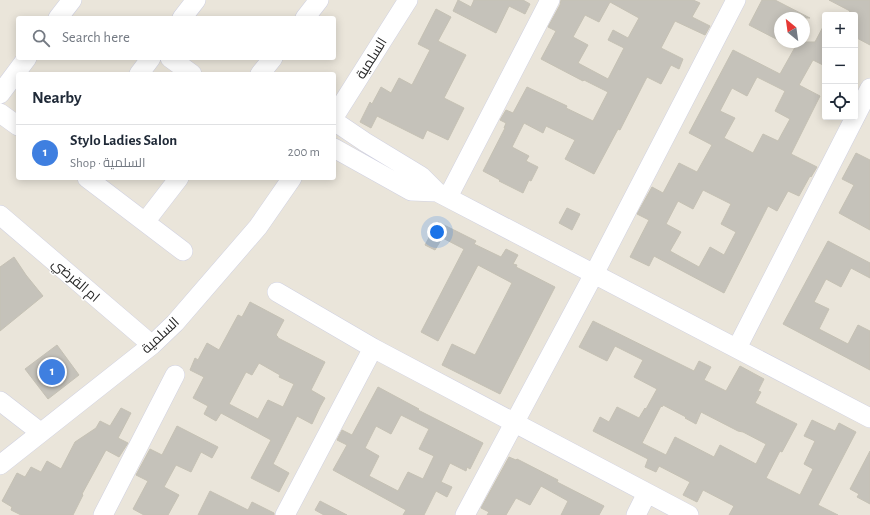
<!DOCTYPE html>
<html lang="en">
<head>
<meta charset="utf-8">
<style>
	:root { --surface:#fff; --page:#f2f2f3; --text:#1f2937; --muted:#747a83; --line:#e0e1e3; --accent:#3f4ef2 }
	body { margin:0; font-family:"Alegreya Sans",Cairo,sans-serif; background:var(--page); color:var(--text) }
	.controls { position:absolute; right:12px; top:12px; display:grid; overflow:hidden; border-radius:4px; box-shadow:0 2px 10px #0003 }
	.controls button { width:36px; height:36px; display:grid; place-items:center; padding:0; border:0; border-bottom:1px solid var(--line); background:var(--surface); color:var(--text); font:20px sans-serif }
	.compass { position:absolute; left:774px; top:12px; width:36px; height:36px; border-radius:50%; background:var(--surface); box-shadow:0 2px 10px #0003; rotate:331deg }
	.you { position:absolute; left:437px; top:232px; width:14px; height:14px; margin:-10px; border:3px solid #fff; border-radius:50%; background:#1a73e8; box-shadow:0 0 0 6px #1a73e833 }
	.badge { display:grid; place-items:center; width:26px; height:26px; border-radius:50%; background:var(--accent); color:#fff; font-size:13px; font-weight:700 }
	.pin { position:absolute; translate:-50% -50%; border:2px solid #fff; box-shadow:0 1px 4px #0006 }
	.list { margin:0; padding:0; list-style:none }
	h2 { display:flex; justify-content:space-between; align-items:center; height:52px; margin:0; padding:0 16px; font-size:17px }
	h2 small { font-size:13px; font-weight:400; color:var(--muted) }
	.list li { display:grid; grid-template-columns:26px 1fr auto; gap:12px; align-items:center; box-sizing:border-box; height:56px; padding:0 16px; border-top:1px solid var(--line) }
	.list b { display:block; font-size:15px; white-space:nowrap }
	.list p { margin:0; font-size:13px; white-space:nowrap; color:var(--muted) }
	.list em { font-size:13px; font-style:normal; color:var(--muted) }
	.icon { flex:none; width:22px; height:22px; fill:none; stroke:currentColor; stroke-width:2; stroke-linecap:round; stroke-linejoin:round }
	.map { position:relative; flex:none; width:870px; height:515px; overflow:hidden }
	.search { position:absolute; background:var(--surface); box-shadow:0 2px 10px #0003; left:16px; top:16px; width:320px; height:44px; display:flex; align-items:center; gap:10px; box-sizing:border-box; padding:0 14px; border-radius:4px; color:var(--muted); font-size:15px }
	.panel { position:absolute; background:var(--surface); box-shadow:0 2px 10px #0003; left:16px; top:72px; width:320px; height:108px; border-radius:4px }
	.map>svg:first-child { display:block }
</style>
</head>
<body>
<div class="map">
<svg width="870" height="515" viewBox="0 0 870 515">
	<rect width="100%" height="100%" fill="#eae5da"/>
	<path fill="#c5c2ba" stroke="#c5c1b4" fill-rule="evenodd" d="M458 0 471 7 474 0H523L530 4 525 14 509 6 496 33 453 11Z
		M561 0H693L700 3 692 17 710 26 705 35 675 21 661 48 683 59 679 69 671 65 661 84 647 77 620 130 618 129 594 174 565 159 575 140 546 126 543 133 524 123 512 147 529 156 526 161 538 167 531 181 529 180 523 193 499 181 500 180 483 171 505 128H504L506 123 500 120 506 110 513 113 527 87 567 106 566 108 593 121 608 92 584 80 583 81 541 59 556 31 548 27 560 5ZM610 2 639 18 628 38 613 30 608 40 624 48 608 79 578 63 588 45 573 37 585 15 599 22Z
		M762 0H775L810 18H780V41L749 25Z
		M829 0H870V45L855 37V15H848L850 11Z
		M436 9 451 17 438 41 466 55 444 98 464 108 448 140 427 130 423 139 377 116 371 128 360 122 370 102 372 104 381 87 391 93 399 78 412 85 430 50 418 44Z
		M825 23V66L813 60 799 85 820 96 791 154 817 167 811 177 810 176 799 196 788 191 777 211 768 206 724 293 654 256 649 266 630 257 649 220 637 214 652 187 663 193 679 163 697 172 712 145 689 133 733 50 780 74 798 42H815ZM757 77 785 91 775 111 790 119 778 141 763 134 753 153 724 138 735 118 720 111 732 88 747 96ZM703 190 731 204 721 224 736 232 724 255 710 247 699 267 670 251 681 232 666 224 678 201 693 209Z
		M856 153 870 160V230L839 213 854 185 842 179Z
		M567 208 580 214 572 230 559 223Z
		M438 222 476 241 474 244 501 257 506 249 518 255 513 264 517 265 516 267 555 287 500 394 442 365 452 344 475 355 512 283 478 265 438 341 421 332 464 249 433 233Z
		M431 234 441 240 435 250 425 245Z
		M828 241 870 263V278L851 268 841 287 826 279 814 302 829 309 819 329 848 344 858 325 870 331V370L783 324Z
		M14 257 26 275 43 296 0 331V267Z
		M250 302 284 320 276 335 278 337V338L325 362 311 390 325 398 320 407 312 424 297 416 273 464 289 473 279 492 251 478 271 440 221 413 216 421 204 414 208 406 193 398 204 377 190 370 195 358 198 360 207 343 219 350 238 315 242 317ZM259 363 280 375 279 377 294 384 283 407 268 400 258 419 229 404 246 372 252 375Z
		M593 321 694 371 699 361 711 367 704 380 726 391 740 366 764 379 758 391 761 392 755 403 797 424 782 452 780 451 766 478 800 495 813 469 804 464 815 441 804 436 812 420 835 431 839 423 856 432 818 505 838 515H729L734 506 703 490 697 502 683 495 690 482 659 466 656 472 645 467 648 459 593 431 600 417 609 422 617 407 639 418 645 408 646 409 657 389 634 377 643 360 615 346 607 361 579 347ZM663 405 686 417 685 418 696 424 701 412 738 431 743 432 766 444 756 464 720 445 714 457 675 437 666 455 642 443 661 406 662 407Z
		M57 345 79 375 48 399 25 369Z
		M378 387 419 409 418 410 483 443 470 469 467 467 466 471 450 463 441 482 452 487 447 497 436 491 424 515H403L406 510 333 470 347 445 337 440 342 430 352 435ZM401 415 429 429 419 449 434 456 423 479 408 472 398 491 369 476 379 456 365 448 376 426 391 434Z
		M121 408 131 413 118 438 128 443 119 457 106 450 82 494 83 495 73 515H21L11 510 12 507 2 501 17 473 25 477 31 467 41 472 47 461 61 469 75 442 96 428 100 421 110 426Z
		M177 426 218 447 212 458 201 452 191 472 176 465 164 487 179 495 168 515H144L133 509 148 481 136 475 150 449 162 455Z
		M870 451V504L857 497 859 494 850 489Z
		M509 457 516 460 517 459 558 480 557 482 604 506 599 515H561L568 501 541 486 530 505 516 498 506 515H487L489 512 481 508Z
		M210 491 248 510 252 502 274 513V515H198Z
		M320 501 347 515H324L315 510Z"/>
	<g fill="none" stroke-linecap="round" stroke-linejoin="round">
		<g stroke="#d0d1e1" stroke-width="20">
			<path id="minor" d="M58 18 72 0
				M182 18 196 0
				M305 18 319 0
				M170 58 192 74
				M139 74 151 58
				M260 74 273 58
				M0 94 27 58
				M0 113 18 126
				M334 117 408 0
				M334 121 365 142 421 176 437 192 870 418
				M334 148 411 191 437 192
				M87 178 183 251
				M448 197 550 0
				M0 215 152 345
				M145 222 179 178
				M277 292 373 348 689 515
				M737 348 870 88
				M0 401 40 432
				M0 465 152 345 175 323 258 227 292 178
				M103 515 175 375
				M285 515 373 348
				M465 515 594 274 736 0
				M636 515 647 493"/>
		</g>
		<use href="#minor" stroke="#fff" stroke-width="19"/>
	</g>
	<g text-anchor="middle" stroke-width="3" stroke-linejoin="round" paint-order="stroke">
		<g font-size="14" fill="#282828" stroke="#fff">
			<text transform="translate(371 58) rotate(-58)" y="5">السلمية</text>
			<text transform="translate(76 280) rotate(41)" y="5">ام القرضي</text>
			<text transform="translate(160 335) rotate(-43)" y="5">السلمية</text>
		</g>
	</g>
</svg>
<div class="controls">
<button>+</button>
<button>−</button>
<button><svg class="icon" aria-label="locate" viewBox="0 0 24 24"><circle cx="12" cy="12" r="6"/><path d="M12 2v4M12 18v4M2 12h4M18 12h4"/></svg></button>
</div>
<svg class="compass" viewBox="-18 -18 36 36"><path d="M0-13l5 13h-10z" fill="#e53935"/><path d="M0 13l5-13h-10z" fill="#747a83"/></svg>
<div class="you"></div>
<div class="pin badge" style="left:52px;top:372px;background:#3f7fe0">1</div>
<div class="search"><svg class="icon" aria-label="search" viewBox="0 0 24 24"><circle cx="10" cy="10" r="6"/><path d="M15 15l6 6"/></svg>Search here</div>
<section class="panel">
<h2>Nearby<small></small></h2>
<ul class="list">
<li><span class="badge" style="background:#3f7fe0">1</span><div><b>Stylo Ladies Salon</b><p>Shop · السلمية</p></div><em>200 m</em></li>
</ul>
</section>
</div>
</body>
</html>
